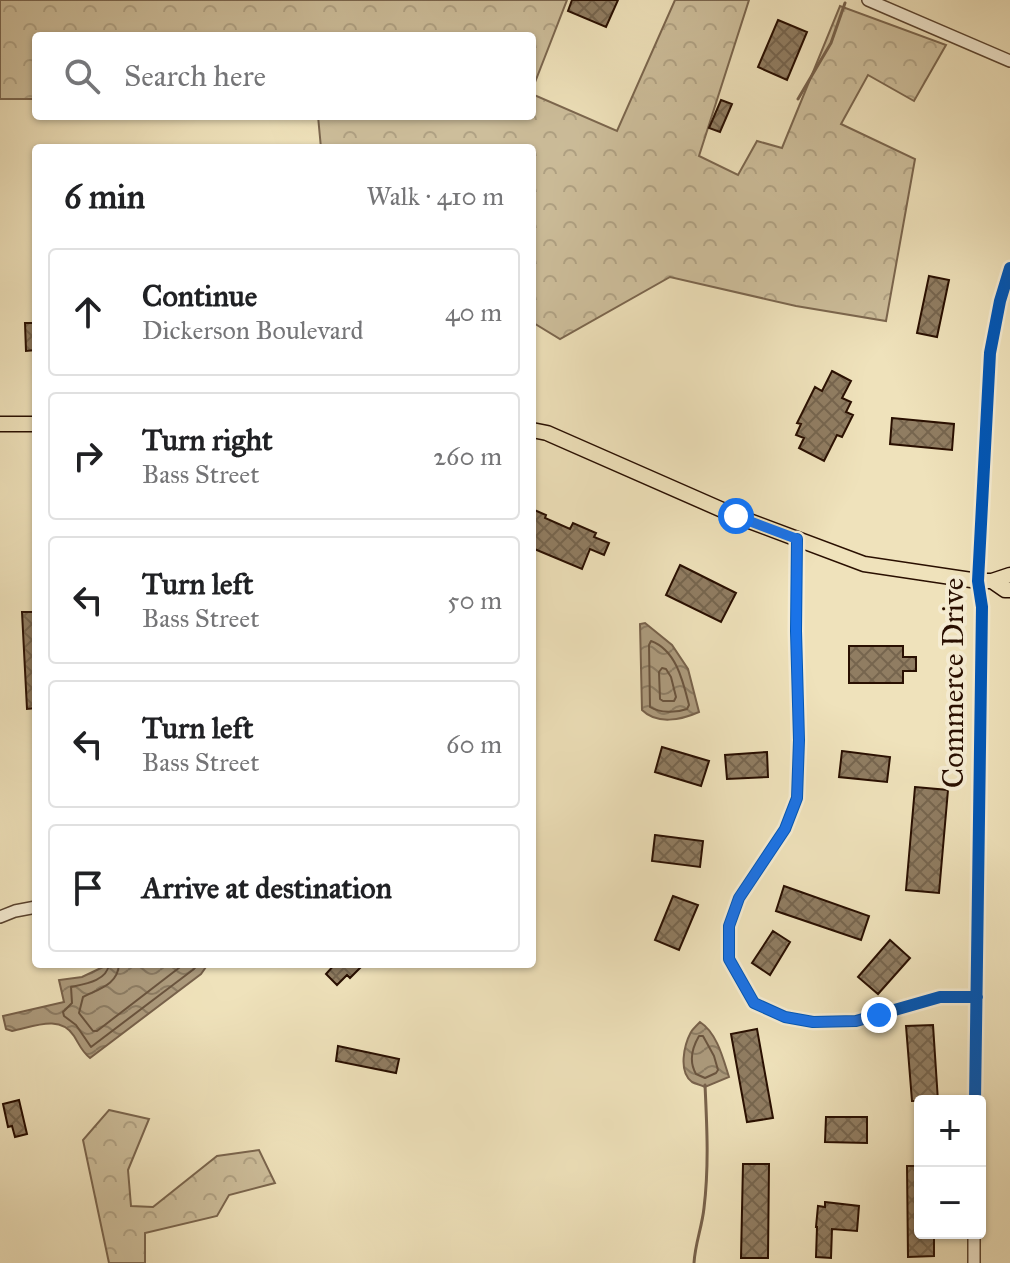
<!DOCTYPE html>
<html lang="en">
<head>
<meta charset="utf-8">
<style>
	:root { --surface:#fff; --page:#f6f6f6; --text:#202124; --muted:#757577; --line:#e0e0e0 }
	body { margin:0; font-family:"IM FELL Great Primer",serif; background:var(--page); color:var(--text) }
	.controls { position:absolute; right:24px; bottom:24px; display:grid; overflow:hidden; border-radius:8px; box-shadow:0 2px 6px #0004 }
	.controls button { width:72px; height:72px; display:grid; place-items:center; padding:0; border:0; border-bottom:2px solid var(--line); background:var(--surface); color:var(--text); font:40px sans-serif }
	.stop { position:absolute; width:24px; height:24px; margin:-18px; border:6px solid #1a73e8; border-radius:50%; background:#fff }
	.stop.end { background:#1a73e8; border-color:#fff; box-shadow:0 2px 8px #0008 }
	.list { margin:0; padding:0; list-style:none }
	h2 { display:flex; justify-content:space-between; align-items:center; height:104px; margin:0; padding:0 32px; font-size:34px }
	h2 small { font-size:26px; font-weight:400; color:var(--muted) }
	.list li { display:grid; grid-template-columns:52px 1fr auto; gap:24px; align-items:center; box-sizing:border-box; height:128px; margin:0 16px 16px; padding:0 16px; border:2px solid var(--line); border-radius:8px }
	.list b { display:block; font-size:30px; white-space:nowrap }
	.list p { margin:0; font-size:26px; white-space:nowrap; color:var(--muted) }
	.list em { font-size:26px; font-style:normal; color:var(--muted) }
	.icon { flex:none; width:44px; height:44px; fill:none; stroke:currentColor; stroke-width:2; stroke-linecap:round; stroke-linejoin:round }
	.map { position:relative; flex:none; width:1010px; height:1263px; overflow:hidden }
	.search { position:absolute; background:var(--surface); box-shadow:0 2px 6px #0004; left:32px; top:32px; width:504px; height:88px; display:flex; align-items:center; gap:20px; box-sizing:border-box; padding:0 28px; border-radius:8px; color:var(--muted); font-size:30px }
	.panel { position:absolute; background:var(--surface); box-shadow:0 2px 6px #0004; left:32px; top:144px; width:504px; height:824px; border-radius:8px }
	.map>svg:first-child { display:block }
</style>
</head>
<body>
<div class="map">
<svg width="1010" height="1263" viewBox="0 0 1010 1263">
	<defs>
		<pattern id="forest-crowns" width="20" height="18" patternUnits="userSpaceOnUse" patternTransform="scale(2)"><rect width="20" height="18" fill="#cdbe9b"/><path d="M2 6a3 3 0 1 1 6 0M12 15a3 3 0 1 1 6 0" fill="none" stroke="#b0a284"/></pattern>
		<pattern id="water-waves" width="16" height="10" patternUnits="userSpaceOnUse" patternTransform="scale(2)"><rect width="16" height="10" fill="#ac9a7c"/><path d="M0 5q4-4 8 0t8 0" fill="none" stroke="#8c7c63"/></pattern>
		<pattern id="building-cross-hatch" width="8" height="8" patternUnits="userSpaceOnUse" patternTransform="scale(2)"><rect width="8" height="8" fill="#907d62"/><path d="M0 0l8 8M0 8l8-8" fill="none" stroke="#76654e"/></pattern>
	</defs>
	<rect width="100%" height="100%" fill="#efe2bb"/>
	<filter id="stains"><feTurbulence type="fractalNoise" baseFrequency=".0025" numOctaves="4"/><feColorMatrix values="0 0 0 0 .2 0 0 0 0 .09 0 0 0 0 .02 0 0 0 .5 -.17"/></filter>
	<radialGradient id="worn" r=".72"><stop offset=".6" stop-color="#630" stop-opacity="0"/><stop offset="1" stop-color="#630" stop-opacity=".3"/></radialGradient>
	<path fill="url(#forest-crowns)" stroke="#7b664e" stroke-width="2" d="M0 0H567L532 90V36H36V99H0Z
		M675 0H749L699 156 738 175 757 141 782 148 840 6 946 45 914 101 868 75 841 124 915 159 886 321 796 306 670 277 560 339 532 322V148H321L318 116H532V94L617 131Z
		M109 1110 149 1119 128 1170 131 1206 153 1207 217 1156 259 1150 275 1183 229 1195 217 1216 145 1233V1263H109L83 1140Z"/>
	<path fill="url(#water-waves)" stroke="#78624b" stroke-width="2" d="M645 623 672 645 688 669 699 712C681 720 657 725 642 710L640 624Z
		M118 964H208L201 974 90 1058C82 1052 79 1044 74 1036 60 1014 33 1027 12 1031L6 1029 3 1016 64 1002 59 980 82 977 103 967Z
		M700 1022C717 1033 723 1058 729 1077L705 1087C701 1085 696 1084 692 1082 678 1072 684 1045 691 1032 692 1030 698 1024 700 1022Z"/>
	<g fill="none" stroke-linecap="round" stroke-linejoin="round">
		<path stroke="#6a543e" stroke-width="2" d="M651 641C676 650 683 681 689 705L687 709C676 713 660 713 650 707L649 645Z
			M662 668 666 669 671 677 676 697 674 701H663L660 699 659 672Z
			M109 964C107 981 85 984 71 987L72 1003 63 1012 64 1016 76 1025 91 1047 194 969 198 964
			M119 964C118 985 98 989 83 997L79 1013 93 1031H97L184 964
			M699 1036H703L714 1056 718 1070 716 1073 705 1078 696 1074C689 1062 692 1048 699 1036Z"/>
		<path stroke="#78624b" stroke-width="3" d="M798 99 831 43 845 3
			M694 1263C695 1244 702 1227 704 1208 709 1167 707 1127 705 1085"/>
	</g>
	<path fill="url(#building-cross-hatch)" stroke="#290f01" stroke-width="2" d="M572 0H618L606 27 568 11Z
		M778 20 807 32 787 80 758 67Z
		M721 100 732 104 720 132 709 128Z
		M929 276 949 280 937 337 917 333Z
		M25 323H36V350L26 351Z
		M832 371 851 381 842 398 851 402 846 412 853 415 842 437 837 435 824 461 799 448 804 438 796 435 801 424 797 423 815 387 822 391Z
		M892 418 954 424 952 450 890 444Z
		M532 509 546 515 545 518 570 529 573 523 596 533 594 537 609 543 604 555 590 549 582 569 532 548Z
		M680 565 736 593 721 622 666 595Z
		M22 612H36V708L27 709Z
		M849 646H903V657H916V671H903V683H849Z
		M662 747 709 761 701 786 655 772Z
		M842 751 890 757 887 782 839 777Z
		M767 752 768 777 727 779 725 755Z
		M915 787 948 790 939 893 906 890Z
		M655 835 703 841 700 867 652 861Z
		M784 886 869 916 861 940 776 911Z
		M673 896 698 905 679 950 655 940Z
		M773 931 790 942 770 975 752 963Z
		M890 940 910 958 878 994 858 977Z
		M335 964H364L350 978 347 975 337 985 326 974Z
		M933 1025 938 1101H912L906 1026Z
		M757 1029 773 1118 747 1122 731 1034Z
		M338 1046 399 1059 396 1073 336 1061Z
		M19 1100 27 1134 15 1137 12 1126 8 1127 3 1104Z
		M826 1117H867V1143L825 1142Z
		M743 1164H769L768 1258H741Z
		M907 1166H920V1233H934V1256L908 1257Z
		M825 1202 859 1206 857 1231 832 1229 831 1258 816 1257 817 1227H816L818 1206 825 1207Z"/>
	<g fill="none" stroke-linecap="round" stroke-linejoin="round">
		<g stroke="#5a4430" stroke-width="14">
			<path id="minor" d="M868 0 1010 61
				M797 539 796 631 799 740 797 798 785 829 739 898 729 926V959L754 1003 785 1017 813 1022 856 1021 940 997H977
				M0 917 15 911 36 907
				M975 1101 982 607 978 581 990 353 1000 301 1010 268
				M974 1233V1263"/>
		</g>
		<g stroke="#290f01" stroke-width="17">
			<path id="major" d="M0 424H36
				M532 430 547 433 736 516 864 564 978 581H992L1010 575
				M992 581 1005 590H1010"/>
		</g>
		<use href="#minor" stroke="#f5ecd3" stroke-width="11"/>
		<use href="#major" stroke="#efe2bb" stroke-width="14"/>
		<g stroke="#f5ecd3" stroke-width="17">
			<path id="cycleway" d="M797 539 796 631 799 740 797 798 785 829 739 898 729 926V959L754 1003 785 1017 813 1022 856 1021 940 997H977
				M975 1101 982 607 978 581 990 353 1000 301 1010 268"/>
		</g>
		<use href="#cycleway" stroke="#0057b8" stroke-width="12"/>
	</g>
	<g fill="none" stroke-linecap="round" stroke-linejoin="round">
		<path stroke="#1a73e8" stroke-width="10" d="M736 516 797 539 796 631 799 740 797 798 785 829 739 898 729 926V959L754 1003 785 1017 813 1022 856 1021 879 1015"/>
	</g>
	<g text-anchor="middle" stroke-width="8" stroke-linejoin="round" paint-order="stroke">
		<g font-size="30" fill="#290f01" stroke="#f5ecd3">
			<text transform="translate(953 683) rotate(-90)" y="10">Commerce Drive</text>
		</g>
	</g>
	<rect width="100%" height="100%" filter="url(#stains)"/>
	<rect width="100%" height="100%" fill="url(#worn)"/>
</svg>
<div class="controls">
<button>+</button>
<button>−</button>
</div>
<div class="stop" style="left:736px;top:516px"></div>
<div class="stop end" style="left:879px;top:1015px"></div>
<div class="search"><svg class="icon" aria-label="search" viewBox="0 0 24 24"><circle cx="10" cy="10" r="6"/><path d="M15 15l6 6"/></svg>Search here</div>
<section class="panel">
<h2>6 min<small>Walk · 410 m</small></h2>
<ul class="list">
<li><svg class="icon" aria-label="ahead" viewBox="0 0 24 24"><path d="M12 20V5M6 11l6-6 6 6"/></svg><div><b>Continue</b><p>Dickerson Boulevard</p></div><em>40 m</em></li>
<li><svg class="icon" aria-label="right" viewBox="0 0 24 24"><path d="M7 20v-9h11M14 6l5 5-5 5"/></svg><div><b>Turn right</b><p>Bass Street</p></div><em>260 m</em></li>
<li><svg class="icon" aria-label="left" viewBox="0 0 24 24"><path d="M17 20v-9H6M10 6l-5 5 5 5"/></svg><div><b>Turn left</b><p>Bass Street</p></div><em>50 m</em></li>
<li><svg class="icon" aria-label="left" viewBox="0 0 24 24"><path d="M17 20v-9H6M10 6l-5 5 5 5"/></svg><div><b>Turn left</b><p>Bass Street</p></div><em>60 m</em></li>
<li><svg class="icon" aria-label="arrive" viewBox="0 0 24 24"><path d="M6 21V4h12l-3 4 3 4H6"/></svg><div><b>Arrive at destination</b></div></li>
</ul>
</section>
</div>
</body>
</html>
